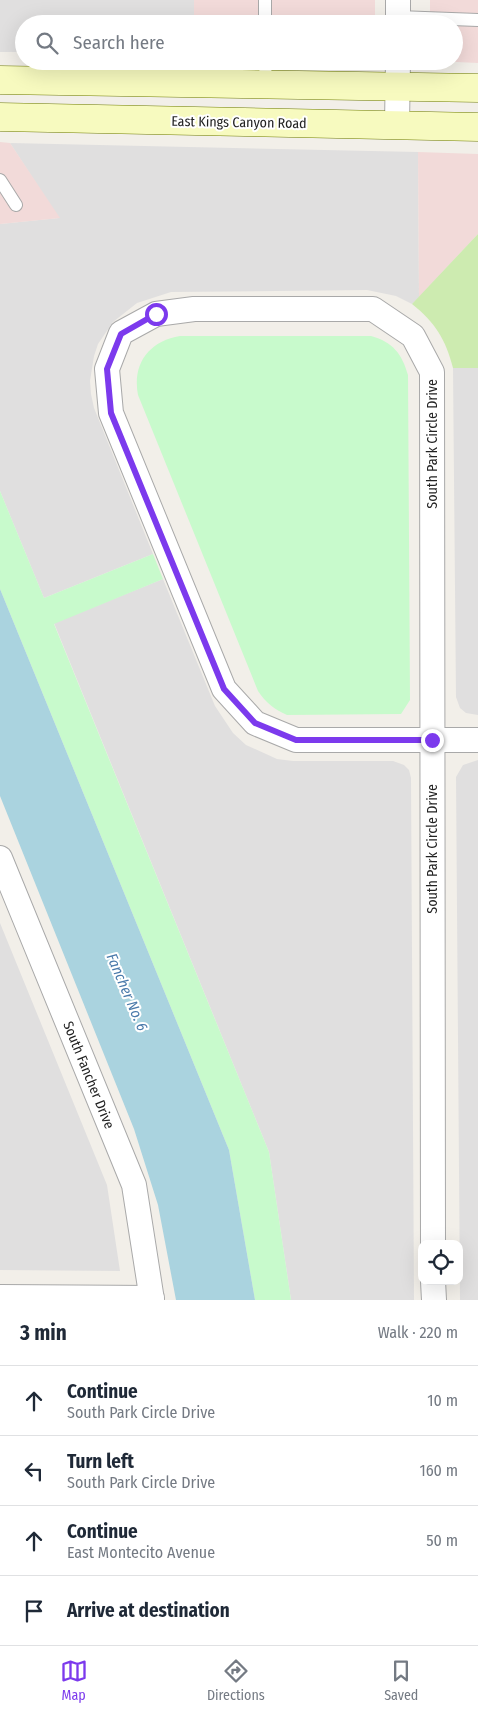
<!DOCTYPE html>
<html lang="en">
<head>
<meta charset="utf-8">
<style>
	:root { --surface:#fff; --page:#f2f2f3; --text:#1f2937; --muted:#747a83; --line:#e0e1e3; --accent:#7c3aed }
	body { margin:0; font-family:"Fira Sans Condensed",sans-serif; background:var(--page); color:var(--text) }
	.controls { position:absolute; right:15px; bottom:15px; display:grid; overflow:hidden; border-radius:10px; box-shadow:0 5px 20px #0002 }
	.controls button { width:45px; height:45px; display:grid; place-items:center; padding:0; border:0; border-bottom:1px solid var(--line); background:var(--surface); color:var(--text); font:25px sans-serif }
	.stop { position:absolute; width:15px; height:15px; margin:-11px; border:4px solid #7c3aed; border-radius:50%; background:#fff }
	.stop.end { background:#7c3aed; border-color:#fff; box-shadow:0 1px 5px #0008 }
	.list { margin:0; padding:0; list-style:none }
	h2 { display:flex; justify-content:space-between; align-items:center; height:65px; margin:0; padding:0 20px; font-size:21px }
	h2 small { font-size:16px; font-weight:400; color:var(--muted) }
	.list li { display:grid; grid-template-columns:32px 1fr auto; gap:15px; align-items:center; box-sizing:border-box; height:70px; padding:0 20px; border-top:1px solid var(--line) }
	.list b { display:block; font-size:19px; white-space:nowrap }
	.list p { margin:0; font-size:16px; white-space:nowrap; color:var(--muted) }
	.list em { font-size:16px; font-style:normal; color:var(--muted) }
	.icon { flex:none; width:28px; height:28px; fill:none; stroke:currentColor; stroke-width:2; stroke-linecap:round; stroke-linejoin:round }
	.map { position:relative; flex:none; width:478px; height:1300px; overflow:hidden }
	.search { position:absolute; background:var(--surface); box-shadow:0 5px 20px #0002; left:15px; right:15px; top:15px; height:55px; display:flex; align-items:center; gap:12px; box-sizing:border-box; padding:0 18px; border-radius:28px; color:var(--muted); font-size:19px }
	.sheet { height:345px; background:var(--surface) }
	nav { display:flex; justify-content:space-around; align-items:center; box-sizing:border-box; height:70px; border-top:1px solid var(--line); background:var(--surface); font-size:14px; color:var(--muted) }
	nav a { display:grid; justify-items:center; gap:2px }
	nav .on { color:var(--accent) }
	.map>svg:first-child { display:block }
</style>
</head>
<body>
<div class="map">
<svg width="478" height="1300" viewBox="0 0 478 1300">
	<rect width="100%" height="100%" fill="#f2efe9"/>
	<path fill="#e0dfdf" d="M0 0H194V24H24V52H0Z
		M10 143 418 152 419 297 412 304 396 296 367 290 171 292 137 303 113 322 98 344 94 356 90 381 91 394 94 408 153 554 44 598 0 491V224L59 218Z
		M453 368H478V715L466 713 460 708 456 697Z
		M163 579 215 706 233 733 246 745 277 759 293 761H393L404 765 409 770 411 778 414 1300H291L269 1152 54 623Z
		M478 760V1300H460L456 777 463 765Z
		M0 923 107 1185 120 1271 0 1270Z"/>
	<path fill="#f2dad9" d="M194 0H375V24H194Z
		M430 0H478V63L436 61H454V24H430Z
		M0 142 10 143 60 218 0 224Z
		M418 152 478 154V234L419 297Z"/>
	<path fill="#cdebb0" d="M478 234V368H453C446 340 435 322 412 304Z"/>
	<path fill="#c8facc" d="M180 336H371C393 342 402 354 408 375L410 700 401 714 287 715C274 709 266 703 258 691L138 395C132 364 149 341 180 336Z
		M0 491 44 598 153 554 163 579 54 624 269 1152 291 1300H255L229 1150 0 589Z"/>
	<path fill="#aad3df" d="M0 589 229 1150 255 1300H176L158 1205 134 1129 0 796Z"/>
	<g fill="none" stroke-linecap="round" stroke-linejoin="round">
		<g stroke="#a9a9a9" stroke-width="14">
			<path id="lane" d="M398 17 478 20
				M265 24V0
				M265 61 266 86
				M0 180 16 205"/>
		</g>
		<g stroke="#a9a9a9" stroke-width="26">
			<path id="street" d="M398 0V24
				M397 124 398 61
				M0 858 134 1185 152 1300
				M433 1244 432 372 413 336 373 309H194L156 314 121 333 107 369 111 413 224 689 255 723 296 740H478
				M433 1281 434 1300
				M0 1297 152 1298"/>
		</g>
		<g stroke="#707d05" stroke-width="29">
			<path id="secondary" d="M0 80 478 88
				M0 117 478 127"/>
		</g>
		<use href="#lane" stroke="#fff" stroke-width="12"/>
		<use href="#street" stroke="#fff" stroke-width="24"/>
		<use href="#secondary" stroke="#f7fabf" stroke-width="28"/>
	</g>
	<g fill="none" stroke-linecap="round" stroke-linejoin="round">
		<path stroke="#7c3aed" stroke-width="6" d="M156 314 121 334 107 369 111 413 224 689 255 723 296 740H432"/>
	</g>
	<g text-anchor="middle" stroke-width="4" stroke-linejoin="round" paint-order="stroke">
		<g font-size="14" fill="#222" stroke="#fff">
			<text transform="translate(239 122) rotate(1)" y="5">East Kings Canyon Road</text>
			<text transform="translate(432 444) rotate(-90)" y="5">South Park Circle Drive</text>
			<text transform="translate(432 849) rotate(-90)" y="5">South Park Circle Drive</text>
			<text transform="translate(89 1075) rotate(68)" y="5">South Fancher Drive</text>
		</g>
		<g font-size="15" font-style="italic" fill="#4a7aab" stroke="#fff">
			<text transform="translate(127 992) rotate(67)" y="5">Fancher No. 6</text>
		</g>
	</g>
</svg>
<div class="controls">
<button><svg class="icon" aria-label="locate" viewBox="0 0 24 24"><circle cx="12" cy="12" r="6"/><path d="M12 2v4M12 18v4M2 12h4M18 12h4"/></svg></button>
</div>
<div class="stop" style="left:156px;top:314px"></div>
<div class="stop end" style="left:432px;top:740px"></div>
<div class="search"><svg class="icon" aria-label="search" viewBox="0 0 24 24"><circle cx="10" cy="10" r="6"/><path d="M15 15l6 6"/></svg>Search here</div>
</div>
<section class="sheet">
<h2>3 min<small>Walk · 220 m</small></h2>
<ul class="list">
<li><svg class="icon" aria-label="ahead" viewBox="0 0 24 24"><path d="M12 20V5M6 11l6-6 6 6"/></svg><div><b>Continue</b><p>South Park Circle Drive</p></div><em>10 m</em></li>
<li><svg class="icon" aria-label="left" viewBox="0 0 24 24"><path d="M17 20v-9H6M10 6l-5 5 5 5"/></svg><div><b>Turn left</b><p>South Park Circle Drive</p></div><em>160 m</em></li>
<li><svg class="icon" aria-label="ahead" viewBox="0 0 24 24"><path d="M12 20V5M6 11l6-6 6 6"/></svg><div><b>Continue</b><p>East Montecito Avenue</p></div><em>50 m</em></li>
<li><svg class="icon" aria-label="arrive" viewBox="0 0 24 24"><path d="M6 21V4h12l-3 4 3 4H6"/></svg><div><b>Arrive at destination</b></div></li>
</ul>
</section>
<nav>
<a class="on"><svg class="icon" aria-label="map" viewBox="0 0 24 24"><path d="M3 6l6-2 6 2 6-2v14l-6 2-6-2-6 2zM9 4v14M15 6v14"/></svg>Map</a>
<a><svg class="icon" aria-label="directions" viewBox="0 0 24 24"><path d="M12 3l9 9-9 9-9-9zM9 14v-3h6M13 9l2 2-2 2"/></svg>Directions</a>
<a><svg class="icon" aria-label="saved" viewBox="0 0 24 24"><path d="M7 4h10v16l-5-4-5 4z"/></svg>Saved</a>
</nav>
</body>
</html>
